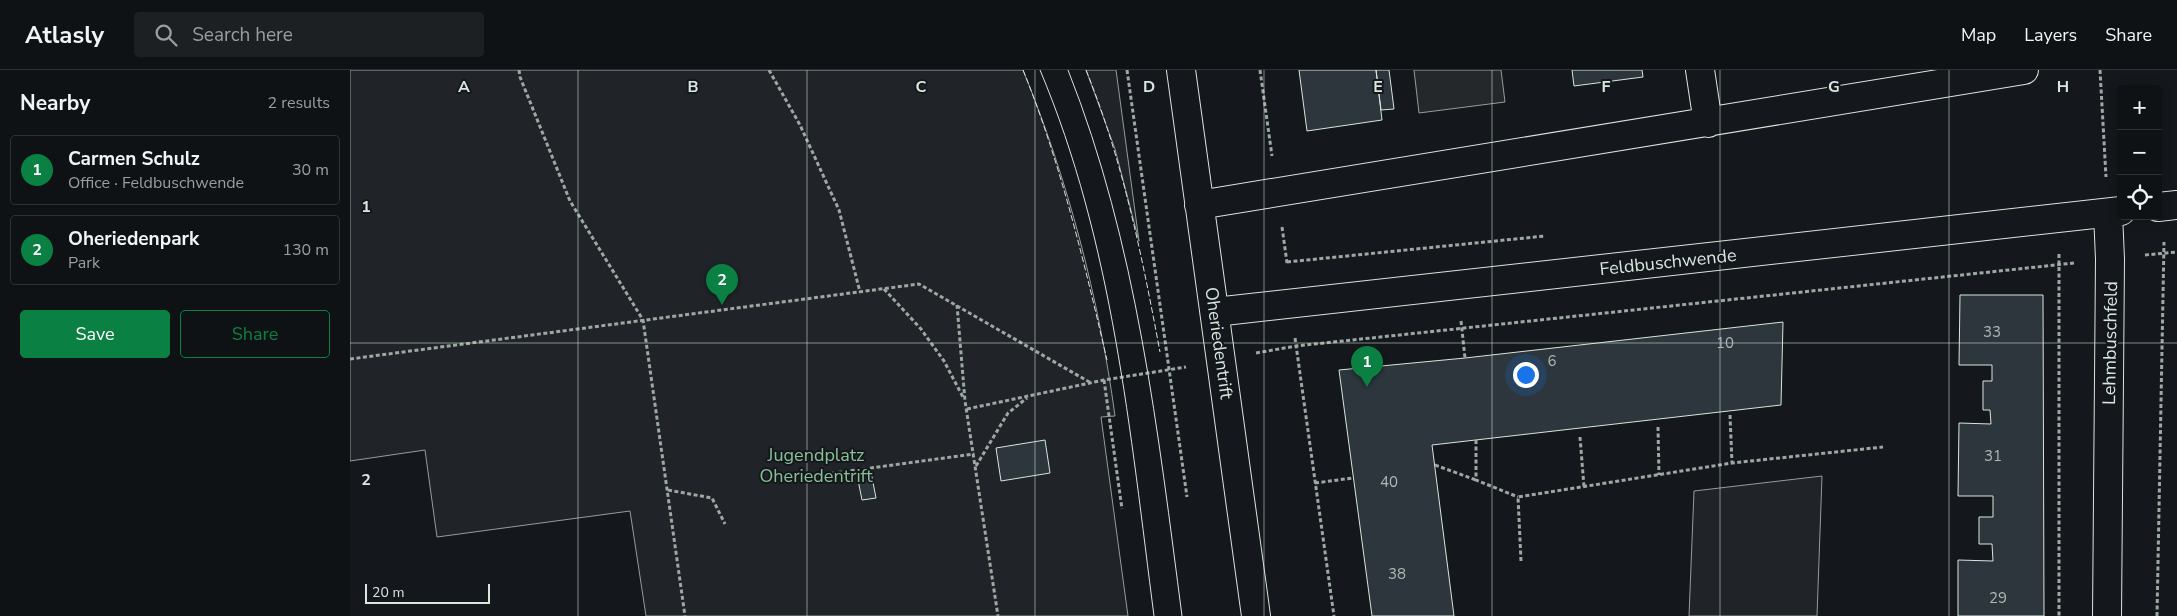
<!DOCTYPE html>
<html lang="en">
<head>
<meta charset="utf-8">
<style>
	:root { --surface:#0f1215; --page:#1d2022; --text:#f1f3f6; --muted:#9b9ea0; --line:#2f3234; --accent:#0b8043 }
	body { margin:0; font-family:"Nunito Sans",sans-serif; background:var(--page); color:var(--text) }
	.controls { position:absolute; right:15px; top:15px; display:grid; overflow:hidden; border-radius:5px; box-shadow:0 2px 12px #0003 }
	.controls button { width:45px; height:45px; display:grid; place-items:center; padding:0; border:0; border-bottom:1px solid var(--line); background:var(--surface); color:var(--text); font:25px sans-serif }
	.scale { position:absolute; left:15px; bottom:12px; width:125px; box-sizing:border-box; padding-left:5px; border:2px solid #d8e6dc; border-top:0; font-size:14px; line-height:18px; white-space:nowrap; color:#d8e6dc; -webkit-text-stroke:4px #14181c; paint-order:stroke }
	.you { position:absolute; left:1175px; top:304px; width:18px; height:18px; margin:-12px; border:4px solid #fff; border-radius:50%; background:#1a73e8; box-shadow:0 0 0 8px #1a73e833 }
	.badge { display:grid; place-items:center; width:32px; height:32px; border-radius:50%; background:var(--accent); color:#fff; font-size:16px; font-weight:700 }
	.pin { position:absolute; translate:-50% -41px; filter:drop-shadow(0 1px 2px #0008) }
	.pin::after { content:''; position:absolute; top:26px; width:18px; height:15px; background:inherit; clip-path:polygon(0 0,100% 0,50% 100%) }
	.list { margin:0; padding:0; list-style:none }
	h2 { display:flex; justify-content:space-between; align-items:center; height:65px; margin:0; padding:0 20px; font-size:21px }
	h2 small { font-size:16px; font-weight:400; color:var(--muted) }
	.list li { display:grid; grid-template-columns:32px 1fr auto; gap:15px; align-items:center; box-sizing:border-box; height:70px; margin:0 10px 10px; padding:0 10px; border:1px solid var(--line); border-radius:5px }
	.list b { display:block; font-size:19px; white-space:nowrap }
	.list p { margin:0; font-size:16px; white-space:nowrap; color:var(--muted) }
	.list em { font-size:16px; font-style:normal; color:var(--muted) }
	.actions { display:flex; gap:10px; padding:15px 20px }
	.actions a { flex:1; padding:11px 0; border:1px solid var(--accent); border-radius:5px; text-align:center; font-size:18px; color:var(--accent) }
	.actions .main { background:var(--accent); color:#fff }
	.icon { flex:none; width:28px; height:28px; fill:none; stroke:currentColor; stroke-width:2; stroke-linecap:round; stroke-linejoin:round }
	.map { position:relative; flex:none; width:1827px; height:546px; overflow:hidden }
	header { display:flex; align-items:center; gap:30px; box-sizing:border-box; height:70px; padding:0 25px; background:var(--surface); border-bottom:1px solid var(--line) }
	header strong { font-size:24px }
	nav { display:flex; gap:28px; margin-inline-start:auto; font-size:18px }
	.search { width:350px; height:45px; background:var(--page); display:flex; align-items:center; gap:12px; box-sizing:border-box; padding:0 18px; border-radius:5px; color:var(--muted); font-size:19px }
	main { display:flex }
	aside { flex:1; background:var(--surface) }
	.map>svg:first-child { display:block }
</style>
</head>
<body>
<header>
<strong>Atlasly</strong>
<div class="search"><svg class="icon" aria-label="search" viewBox="0 0 24 24"><circle cx="10" cy="10" r="6"/><path d="M15 15l6 6"/></svg>Search here</div>
<nav><a>Map</a><a>Layers</a><a>Share</a></nav>
</header>
<main>
<aside>
<h2>Nearby<small>2 results</small></h2>
<ul class="list">
<li><span class="badge">1</span><div><b>Carmen Schulz</b><p>Office · Feldbuschwende</p></div><em>30 m</em></li>
<li><span class="badge">2</span><div><b>Oheriedenpark</b><p>Park</p></div><em>130 m</em></li>
</ul>
<div class="actions"><a class="main">Save</a><a>Share</a></div>
</aside>
<div class="map">
<svg width="1827" height="546" viewBox="0 0 1827 546">
	<rect width="100%" height="100%" fill="#14181c"/>
	<path fill="#202428" stroke="#939e99" d="M0 0H673C718 110 749 228 765 346L751 347 778 546H296L280 441 87 467 75 380 0 391Z
		M736 0H766L789 171 765 79Z
		M1472 406 1467 546H1339L1344 421Z"/>
	<path fill="#24282b" stroke="#939e99" d="M1064 0H1151L1155 32 1069 43Z"/>
	<path fill="#2c363c" stroke="#d8e6dc" d="M949 0H1026L1032 50 957 61Z
		M1026 0H1039L1044 39 1031 40Z
		M1222 0H1292L1293 7 1224 16Z
		M1610 225H1693L1694 546H1608V490L1643 491 1642 474H1629V447H1643V426H1608L1609 353 1641 354 1640 340H1633V311H1642V295H1609Z
		M1433 252 1431 335 1082 375 1104 546H1022L989 300 1115 288Z
		M695 370 700 403 651 411 646 378Z
		M521 402 526 428 512 430 507 405Z"/>
	<g fill="none" stroke-linecap="round" stroke-linejoin="round">
		<g stroke="#d8e6dc" stroke-width="30">
			<path id="minor" d="M831 0 906 546
				M1350 0 1358 53
				M849 135 1674 0
				M1808 137 1827 135
				M865 242 1771 141
				M1757 546 1760 189 1758 143"/>
		</g>
		<path stroke="#9da8a2" stroke-width="3" stroke-dasharray="4 2.5" stroke-linecap="butt" d="M169 0 170 7 220 131 293 250 335 546
			M419 0 450 55 489 140 510 222
			M777 0 837 427
			M910 0 922 86
			M1750 0 1756 107
			M932 157 937 193
			M1709 184V546
			M1795 185 1827 182
			M937 192 1195 166
			M534 219 571 259 594 291 614 329
			M607 235 615 331 648 546
			M1111 251 1115 288
			M945 268 984 546
			M906 283 946 276 1724 193
			M0 289 569 214 741 313
			M754 310 772 439
			M617 339 754 310 836 297
			M1380 345 1382 393
			M1308 357 1309 405
			M1230 367 1234 417
			M1126 370V410L1168 427
			M1085 395 1126 410
			M626 396 658 343 677 328
			M462 406 624 384
			M965 413 1003 408
			M318 420 362 428 375 454
			M1171 491 1168 427 1382 393 1533 377
			M1807 546 1814 172"/>
		<use href="#minor" stroke="#14181c" stroke-width="28"/>
		<path stroke="#d8e6dc" stroke-width="1" d="M690 0C763 173 780 361 804 546
			M718 0C787 174 808 362 832 546"/>
		<path stroke="#d8e6dc" stroke-width="1" stroke-dasharray="6 2.5" stroke-linecap="butt" d="M673 0C711 94 734 192 757 290
			M736 0C773 91 792 186 810 282"/>
	</g>
	<path fill="none" stroke="#d8e6dc" stroke-width="1" stroke-opacity="0.55" d="M228 0V546M457 0V546M685 0V546M914 0V546M1142 0V546M1370 0V546M1599 0V546M0 273H1827"/>
	<g text-anchor="middle" stroke-width="4" stroke-linejoin="round" paint-order="stroke">
		<g font-size="15" fill="#adbab4">
			<text x="1642" y="267">33</text>
			<text x="1375" y="278">10</text>
			<text x="1202" y="296">6</text>
			<text x="1643" y="391">31</text>
			<text x="1039" y="417">40</text>
			<text x="1047" y="509">38</text>
			<text x="1648" y="533">29</text>
		</g>
		<g font-size="18" fill="#d8e6dc" stroke="#14181c">
			<text transform="translate(1318 192) rotate(-6)" y="6">Feldbuschwende</text>
			<text transform="translate(869 273) rotate(82)" y="6">Oheriedentrift</text>
			<text transform="translate(1760 273) rotate(-89)" y="6">Lehmbuschfeld</text>
		</g>
		<g font-size="18" fill="#8ac095" stroke="#14181c">
			<text x="466" y="391">Jugendplatz<tspan x="466" dy="21">Oheriedentrift</tspan></text>
		</g>
	</g>
	<g font-size="16" text-anchor="middle" font-weight="bold" fill="#d8e6dc" stroke="#14181c" stroke-width="4" stroke-linejoin="round" paint-order="stroke">
		<text x="114" y="22">A</text>
		<text x="343" y="22">B</text>
		<text x="571" y="22">C</text>
		<text x="799" y="22">D</text>
		<text x="1028" y="22">E</text>
		<text x="1256" y="22">F</text>
		<text x="1484" y="22">G</text>
		<text x="1713" y="22">H</text>
		<text x="16" y="142">1</text>
		<text x="16" y="415">2</text>
	</g>
</svg>
<div class="controls">
<button>+</button>
<button>−</button>
<button><svg class="icon" aria-label="locate" viewBox="0 0 24 24"><circle cx="12" cy="12" r="6"/><path d="M12 2v4M12 18v4M2 12h4M18 12h4"/></svg></button>
</div>
<div class="scale">20 m</div>
<div class="you"></div>
<div class="pin badge" style="left:1017px;top:317px">1</div>
<div class="pin badge" style="left:372px;top:235px">2</div>
</div>
</main>
</body>
</html>
